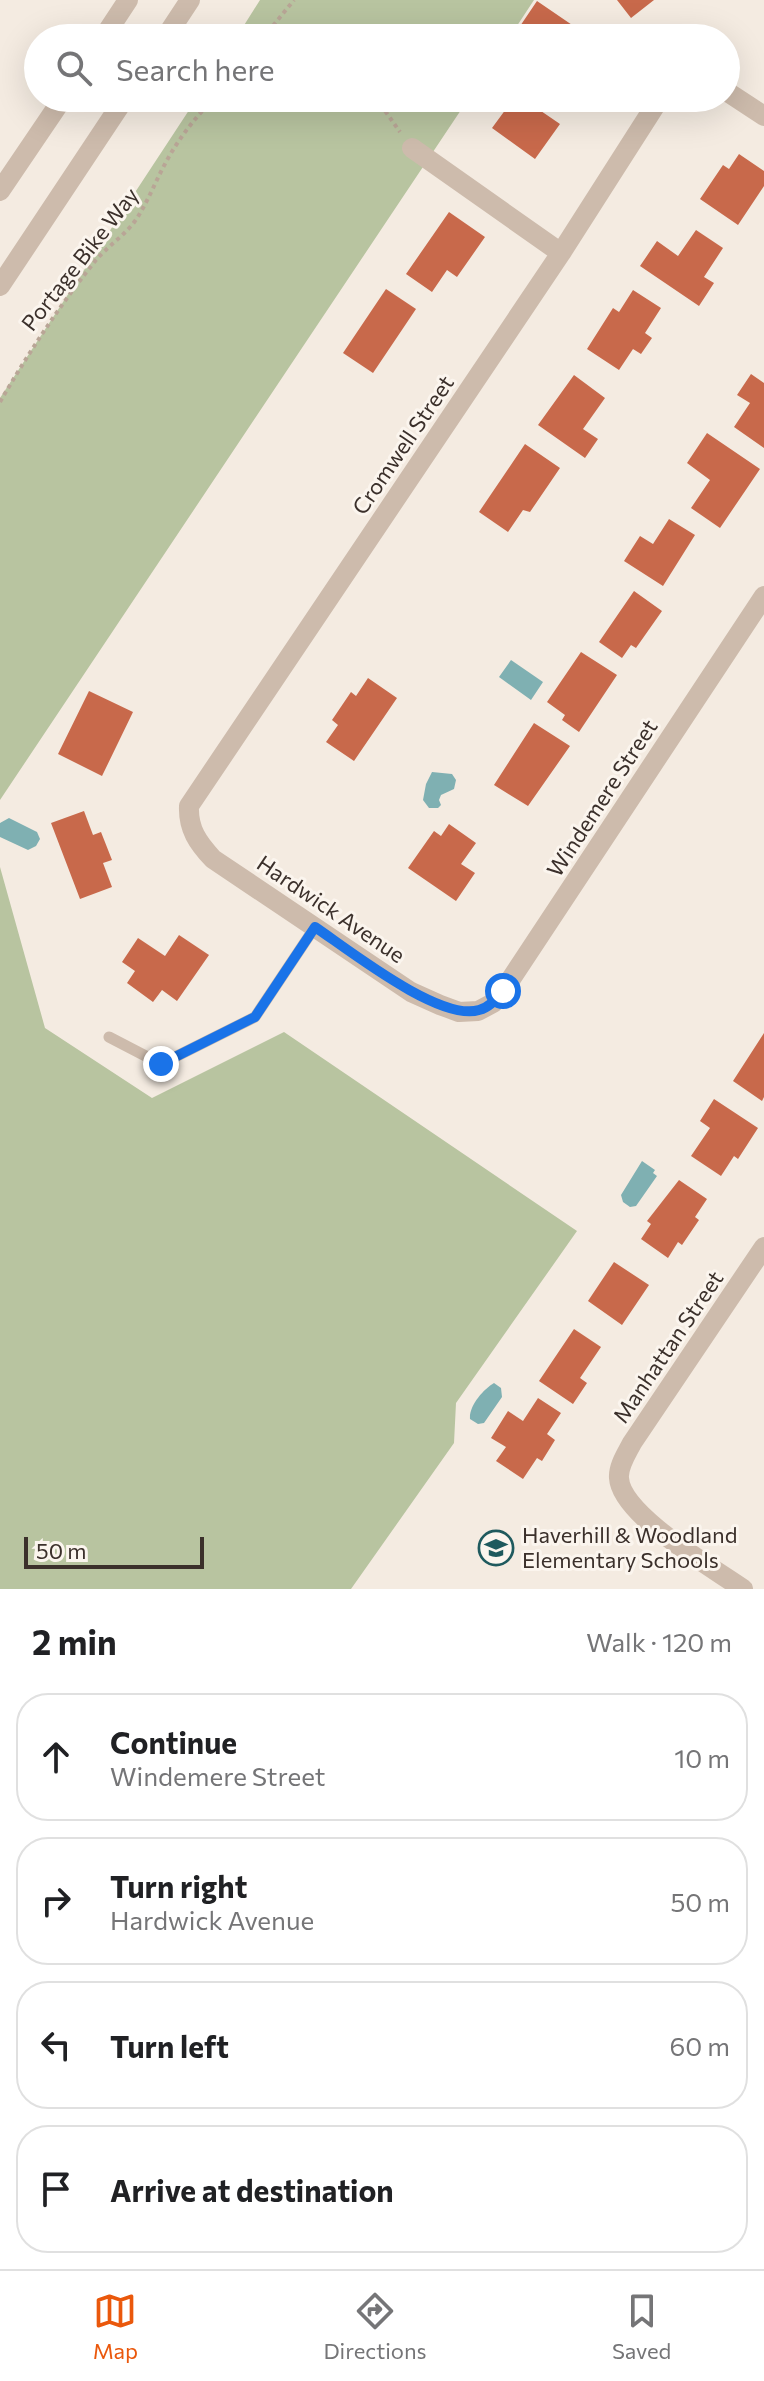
<!DOCTYPE html>
<html lang="en">
<head>
<meta charset="utf-8">
<style>
	:root { --surface:#fff; --page:#f6f6f6; --text:#202124; --muted:#757577; --line:#e0e0e0; --accent:#ea580c }
	body { margin:0; font-family:Commissioner,sans-serif; background:var(--page); color:var(--text) }
	.scale { position:absolute; left:24px; bottom:20px; width:180px; box-sizing:border-box; padding-left:8px; border:4px solid #3b302b; border-top:0; font-size:22px; line-height:28px; white-space:nowrap; color:#3b302b; -webkit-text-stroke:6px #fbf5ee; paint-order:stroke }
	.stop { position:absolute; width:24px; height:24px; margin:-18px; border:6px solid #1a73e8; border-radius:50%; background:#fff }
	.stop.end { background:#1a73e8; border-color:#fff; box-shadow:0 2px 8px #0008 }
	.list { margin:0; padding:0; list-style:none }
	h2 { display:flex; justify-content:space-between; align-items:center; height:104px; margin:0; padding:0 32px; font-size:34px }
	h2 small { font-size:26px; font-weight:400; color:var(--muted) }
	.list li { display:grid; grid-template-columns:52px 1fr auto; gap:24px; align-items:center; box-sizing:border-box; height:128px; margin:0 16px 16px; padding:0 16px; border:2px solid var(--line); border-radius:32px }
	.list b { display:block; font-size:30px; white-space:nowrap }
	.list p { margin:0; font-size:26px; white-space:nowrap; color:var(--muted) }
	.list em { font-size:26px; font-style:normal; color:var(--muted) }
	.icon { flex:none; width:44px; height:44px; fill:none; stroke:currentColor; stroke-width:2; stroke-linecap:round; stroke-linejoin:round }
	.map { position:relative; flex:none; width:764px; height:1589px; overflow:hidden }
	.search { position:absolute; background:var(--surface); box-shadow:0 8px 32px #0002; left:24px; right:24px; top:24px; height:88px; display:flex; align-items:center; gap:20px; box-sizing:border-box; padding:0 28px; border-radius:44px; color:var(--muted); font-size:30px }
	.sheet { height:680px; background:var(--surface) }
	nav { display:flex; justify-content:space-around; align-items:center; box-sizing:border-box; height:112px; border-top:2px solid var(--line); background:var(--surface); font-size:22px; color:var(--muted) }
	nav a { display:grid; justify-items:center; gap:4px }
	nav .on { color:var(--accent) }
	.map>svg:first-child { display:block }
</style>
</head>
<body>
<div class="map">
<svg width="764" height="1589" viewBox="0 0 764 1589">
	<rect width="100%" height="100%" fill="#f4ebe1"/>
	<path fill="#b8c4a0" d="M260 0H534L509 38H236Z
		M197 98H469L0 800V398Z
		M0 867 45 1028 152 1098 284 1032 577 1231 456 1403 454 1443 351 1589H0Z"/>
	<path fill="#7fb0b2" d="M511 660 543 682 531 700 499 677Z
		M432 772 452 774 456 780 454 789 441 795 439 800 441 805 438 808H429L423 800 426 784Z
		M9 818 37 832 40 839 36 846 28 850 0 837V823Z
		M642 1161 655 1170 653 1173 657 1176 636 1206 630 1207 623 1202 621 1195Z
		M494 1383 501 1388 502 1397 484 1423 478 1424 470 1419C469 1405 484 1389 494 1383Z"/>
	<path fill="#c8694b" d="M617 0H654L631 18Z
		M537 1 578 29 572 38H512Z
		M514 98H522L560 124 535 159 492 128Z
		M739 154 764 171V186L738 225 700 199 723 165 729 169Z
		M449 212 485 237 457 277 447 270 432 292 406 274Z
		M696 230 723 248 704 277 714 283 699 306 640 266 657 241 678 256Z
		M386 289 416 309 373 373 343 353Z
		M633 290 661 308 645 333 652 338 641 354 633 349 619 370 587 349 613 308 619 312Z
		M751 374 764 383V448L734 427 750 403 737 395Z
		M574 375 605 398 583 429 598 439 585 458 538 425Z
		M707 433 760 469 720 528 691 508 710 480 687 463Z
		M525 444 560 468 530 512 523 510 508 532 479 512Z
		M669 519 695 535 663 586 624 561 640 536 653 544Z
		M634 591 662 611 636 648 631 645 622 658 599 642Z
		M581 652 617 675 579 732 562 720 565 715 547 702Z
		M368 678 397 698 354 761 326 742 338 725 332 720 351 692 356 696Z
		M89 691 133 712 102 776 58 754Z
		M534 723 570 746 528 806 494 785Z
		M84 811 93 835 101 832 112 860 103 863 112 887 80 899 51 823Z
		M449 824 476 843 461 864 475 873 456 901 408 868 434 831 441 836Z
		M179 935 209 955 177 1001 162 990 153 1002 127 983 135 971 122 962 138 938 165 956Z
		M764 1033V1097L762 1101 733 1081Z
		M714 1099 758 1128 738 1159 734 1156 721 1176 691 1156 710 1128 700 1121Z
		M679 1180 707 1199 695 1217 699 1220 682 1245 678 1242 668 1258 641 1239 651 1224 647 1221Z
		M614 1262 649 1285 622 1325 588 1301Z
		M574 1329 601 1347 580 1378 587 1383 573 1404 539 1381Z
		M538 1398 561 1413 547 1434 555 1440 542 1461 537 1458 523 1479 496 1461 506 1447 491 1438 508 1411 523 1421Z"/>
	<g fill="none" stroke-linecap="round" stroke-linejoin="round">
		<path stroke="#b9a596" stroke-width="4" stroke-dasharray="4 4" stroke-linecap="butt" d="M263 38 294 0
			M376 98 400 132
			M0 402C29 352 60 305 96 260 108 246 124 236 135 221 148 202 155 182 166 162 179 138 195 118 214 98"/>
		<path stroke="#cdbbac" stroke-width="11" d="M109 1037 161 1064 255 1017 315 927"/>
		<path stroke="#cdbbac" stroke-width="20" d="M726 91 764 116
			M660 98 561 253 189 806C188 829 198 843 213 859L411 992 440 1005 459 1012 478 1011 493 1003 503 991 764 596
			M412 148 561 253
			M743 1589C713 1568 621 1515 619 1478 618 1466 627 1453 632 1443L764 1247"/>
		<path stroke="#cdbbac" stroke-width="20" d="M103 38 128 0
			M165 38 190 0
			M0 191 63 98
			M0 286 125 98"/>
	</g>
	<g fill="none" stroke-linecap="round" stroke-linejoin="round">
		<path stroke="#1a73e8" stroke-width="10" d="M161 1064 255 1017 315 927C349 950 440 1022 479 1010 490 1007 496 999 503 991"/>
	</g>
	<defs>
		<g id="school-ring" transform="scale(1.8)"><circle r="9.5" fill="#fbf5ee" stroke="#1f5a5e" stroke-width="1.5"/><path d="M0-5L7-2L0 1L-7-2ZM-4 1L0 2.5L4 1V4Q0 6-4 4Z" fill="#1f5a5e"/></g>
	</defs>
	<g fill-rule="evenodd">
		<use href="#school-ring" x="496" y="1548"/>
	</g>
	<g text-anchor="middle" stroke-width="6" stroke-linejoin="round" paint-order="stroke">
		<g font-size="22" fill="#3b302b" stroke="#fbf5ee">
			<text transform="translate(80 259) rotate(-52)" y="8">Portage Bike Way</text>
			<text transform="translate(403 445) rotate(-56)" y="8">Cromwell Street</text>
			<text transform="translate(602 798) rotate(-57)" y="8">Windemere Street</text>
			<text transform="translate(331 909) rotate(34)" y="8">Hardwick Avenue</text>
			<text transform="translate(668 1347) rotate(-56)" y="8">Manhattan Street</text>
		</g>
		<g font-size="22" fill="#3b302b" stroke="#fbf5ee" text-anchor="start">
			<text x="522" y="1543">Haverhill &amp; Woodland<tspan x="522" dy="25">Elementary Schools</tspan></text>
		</g>
	</g>
</svg>
<div class="scale">50 m</div>
<div class="stop" style="left:503px;top:991px"></div>
<div class="stop end" style="left:161px;top:1064px"></div>
<div class="search"><svg class="icon" aria-label="search" viewBox="0 0 24 24"><circle cx="10" cy="10" r="6"/><path d="M15 15l6 6"/></svg>Search here</div>
</div>
<section class="sheet">
<h2>2 min<small>Walk · 120 m</small></h2>
<ul class="list">
<li><svg class="icon" aria-label="ahead" viewBox="0 0 24 24"><path d="M12 20V5M6 11l6-6 6 6"/></svg><div><b>Continue</b><p>Windemere Street</p></div><em>10 m</em></li>
<li><svg class="icon" aria-label="right" viewBox="0 0 24 24"><path d="M7 20v-9h11M14 6l5 5-5 5"/></svg><div><b>Turn right</b><p>Hardwick Avenue</p></div><em>50 m</em></li>
<li><svg class="icon" aria-label="left" viewBox="0 0 24 24"><path d="M17 20v-9H6M10 6l-5 5 5 5"/></svg><div><b>Turn left</b></div><em>60 m</em></li>
<li><svg class="icon" aria-label="arrive" viewBox="0 0 24 24"><path d="M6 21V4h12l-3 4 3 4H6"/></svg><div><b>Arrive at destination</b></div></li>
</ul>
</section>
<nav>
<a class="on"><svg class="icon" aria-label="map" viewBox="0 0 24 24"><path d="M3 6l6-2 6 2 6-2v14l-6 2-6-2-6 2zM9 4v14M15 6v14"/></svg>Map</a>
<a><svg class="icon" aria-label="directions" viewBox="0 0 24 24"><path d="M12 3l9 9-9 9-9-9zM9 14v-3h6M13 9l2 2-2 2"/></svg>Directions</a>
<a><svg class="icon" aria-label="saved" viewBox="0 0 24 24"><path d="M7 4h10v16l-5-4-5 4z"/></svg>Saved</a>
</nav>
</body>
</html>
